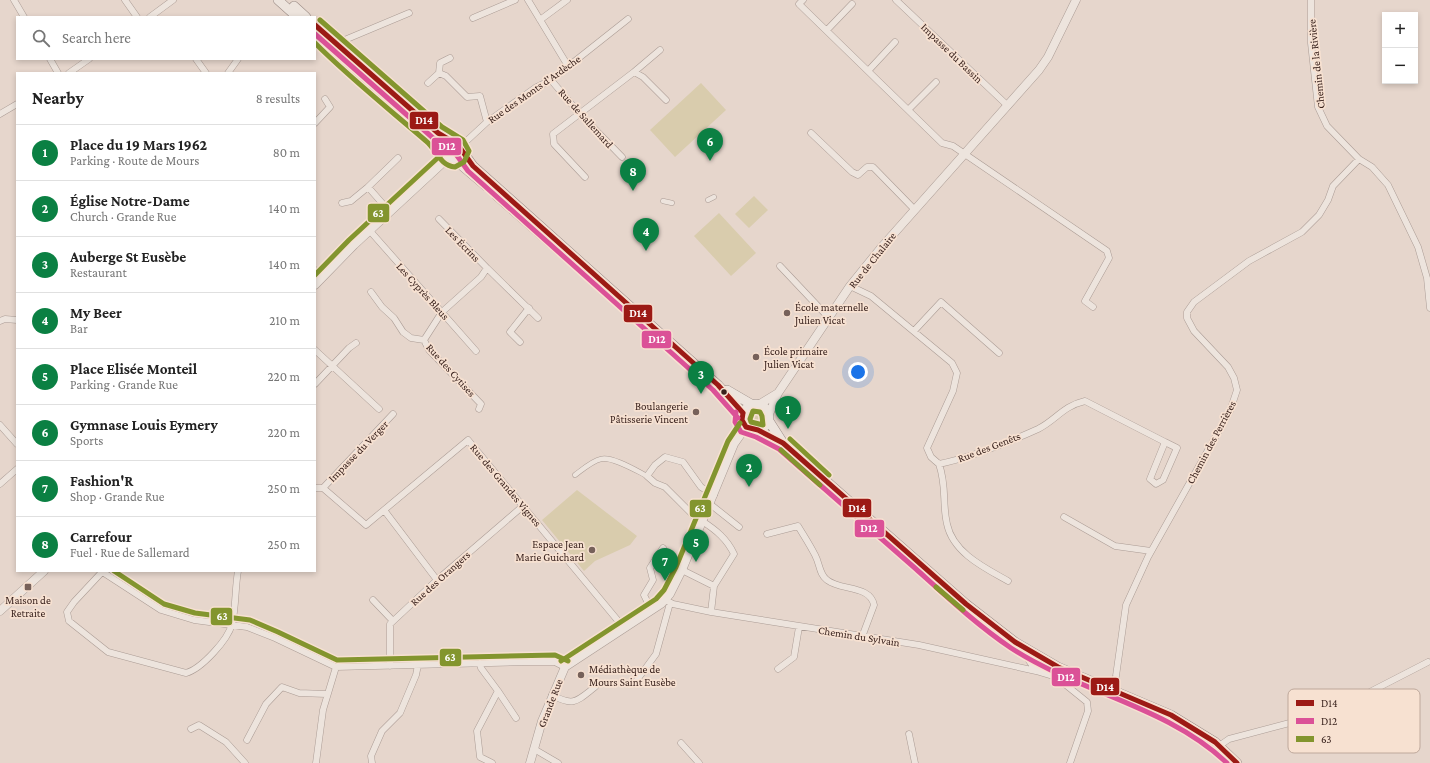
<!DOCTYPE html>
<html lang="en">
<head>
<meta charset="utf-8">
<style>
	:root { --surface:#fff; --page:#f6f6f6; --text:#222; --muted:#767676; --line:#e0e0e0; --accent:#0b8043 }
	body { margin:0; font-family:"Crimson Pro",serif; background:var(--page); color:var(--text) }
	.controls { position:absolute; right:12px; top:12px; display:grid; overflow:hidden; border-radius:0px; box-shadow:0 2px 6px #0003 }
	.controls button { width:36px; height:36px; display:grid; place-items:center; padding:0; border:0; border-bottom:1px solid var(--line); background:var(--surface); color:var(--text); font:20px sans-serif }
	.you { position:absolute; left:858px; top:372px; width:14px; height:14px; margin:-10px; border:3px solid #fff; border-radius:50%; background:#1a73e8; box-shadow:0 0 0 6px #1a73e833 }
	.badge { display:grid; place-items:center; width:26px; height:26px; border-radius:50%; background:var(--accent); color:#fff; font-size:13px; font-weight:700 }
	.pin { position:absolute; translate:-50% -33px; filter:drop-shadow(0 1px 2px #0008) }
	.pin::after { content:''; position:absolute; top:21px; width:14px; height:12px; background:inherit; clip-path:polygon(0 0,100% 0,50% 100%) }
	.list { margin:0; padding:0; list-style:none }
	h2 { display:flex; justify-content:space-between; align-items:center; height:52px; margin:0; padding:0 16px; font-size:17px }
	h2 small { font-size:13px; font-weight:400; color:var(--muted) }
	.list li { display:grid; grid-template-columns:26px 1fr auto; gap:12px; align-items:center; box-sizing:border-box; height:56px; padding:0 16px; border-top:1px solid var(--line) }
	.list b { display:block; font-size:15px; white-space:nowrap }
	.list p { margin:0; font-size:13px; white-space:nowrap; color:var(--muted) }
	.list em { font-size:13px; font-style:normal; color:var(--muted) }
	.icon { flex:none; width:22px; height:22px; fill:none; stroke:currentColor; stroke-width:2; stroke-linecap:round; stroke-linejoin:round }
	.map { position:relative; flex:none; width:1430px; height:763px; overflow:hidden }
	.search { position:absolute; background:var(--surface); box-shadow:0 2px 6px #0003; left:16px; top:16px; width:300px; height:44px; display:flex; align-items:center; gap:10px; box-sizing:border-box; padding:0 14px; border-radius:0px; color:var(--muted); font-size:15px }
	.panel { position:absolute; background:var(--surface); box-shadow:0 2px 6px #0003; left:16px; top:72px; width:300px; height:500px; border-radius:0px }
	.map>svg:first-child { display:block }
</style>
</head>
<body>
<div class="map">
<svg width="1430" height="763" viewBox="0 0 1430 763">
	<rect width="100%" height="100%" fill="#e6d6cc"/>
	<path fill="#d9ccad" d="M701 83 726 110 675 157 650 130Z
		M754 196 768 210 749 228 735 214Z
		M719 213 756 253 731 276 694 236Z
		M748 417a7 7 0 1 1 14 0a7 7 0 1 1-14 0Z
		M577 490 637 536 630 545 595 561 584 571 542 520Z"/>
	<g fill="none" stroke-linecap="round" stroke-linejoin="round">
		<g stroke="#ab9c95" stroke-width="5.5">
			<path id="pedestrian" d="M708 200 714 197
				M663 201 672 203
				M575 475C583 469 592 461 601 459 612 456 637 471 647 476"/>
		</g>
		<g stroke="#ab9c95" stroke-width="7">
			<path id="minor" d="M14 0 24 17
				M125 0 137 17
				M528 0 568 66
				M803 0 799 4 942 143 953 146 1107 251 1109 258 1085 301 1093 307
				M896 0 1008 106
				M1311 0V43L1318 107 1327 126 1359 159 1372 167 1388 185 1418 247 1427 278 1430 308
				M150 17 173 0
				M473 18 515 0
				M540 20 567 0
				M827 30 852 4
				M335 44 409 13
				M50 59 58 73
				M196 59 206 73
				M868 71 895 42
				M634 72 660 50
				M69 73 89 59
				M228 73 238 59
				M439 73 446 76 467 97 480 96 487 122
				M551 80 579 113 622 157
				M428 83 439 73 440 63 450 58
				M908 110 936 82
				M0 114 17 104
				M315 123 330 107 325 99
				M811 133 852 172 858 175 867 167H873L915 210
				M460 147 487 122 535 88 551 80 628 19
				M585 177 554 144 553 134 634 72 643 77 666 100
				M368 187 398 158
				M342 203 351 201 368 187 390 212
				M439 219 487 268 481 277 442 312 424 340 429 350 481 404 479 409
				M370 231 476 351
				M780 266 829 318
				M487 268 538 318
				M315 270 323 277
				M850 286 871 296 952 363 957 373 953 391 927 448 931 457 939 464C973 457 1007 443 1038 429 1056 420 1063 406 1085 401L1165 442 1150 479 1156 484 1163 480 1177 448 1165 442
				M371 292 382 307 394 318 403 332 411 338 424 340
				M0 321 5 319 17 320
				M914 331 941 302 999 353
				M520 342 510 332 529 308
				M315 350 379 409
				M315 384 349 348 356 343
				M0 425 17 444
				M939 464C947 487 942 503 947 524 953 553 985 568 1008 581
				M0 484 17 469
				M315 488H323L366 525 468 440 624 628
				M323 488 393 414
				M710 504 739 527
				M384 510 437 580
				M1064 517 1115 546 1151 551
				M702 521C716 530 727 539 734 554L714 586
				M701 523 665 487 655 483 647 476 655 465 665 457 683 462 701 487 714 495
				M767 534 798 526C804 536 810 545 815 555 820 564 819 574 827 580 841 591 870 585 874 605L862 637
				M682 570 714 586 711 612
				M101 571 161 610 194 620 247 627 275 638 336 667 530 662H555L565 667
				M102 572 74 602 67 612 69 621 108 652 186 673C201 669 228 640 232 624 236 607 235 588 238 571
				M373 600 393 621
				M665 600 673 604 711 612 919 645 1036 671 1049 667 1051 664
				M651 609 644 595 653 580 650 568 663 548
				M1028 659 1036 671 1056 677 1087 702 1088 711 1070 763
				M480 663 481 668 498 691 477 731 480 757 492 763
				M390 666V624L437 580 523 506
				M778 669 794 657 799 627
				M634 684 656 654 670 603
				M498 691 516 718
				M1112 691 1116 676 1126 605 1148 557 1230 411 1237 390 1234 378 1228 367 1194 331 1187 318V312L1194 302 1249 261 1302 232 1319 215 1328 200 1333 186 1359 159
				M552 695C574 707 577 701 595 687
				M191 729 199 725 226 742 245 763
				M909 734 915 763
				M247 740 266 704 282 687 299 693 326 694
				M681 743 699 763
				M1219 746 1229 739 1320 715 1362 696 1428 662
				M534 749 558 763
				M316 763 323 710 336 667
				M372 763 371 756 382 731 400 713 416 675 418 665"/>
		</g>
		<g stroke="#ab9c95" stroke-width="9">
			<path id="tertiary" d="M315 285 354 245 448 158
				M760 404 778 393
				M769 414 778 393 850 286 880 249 1039 70 1048 57 1076 0
				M0 611 44 571
				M530 763 542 721 565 667 661 604 670 594 682 570 734 444 746 427"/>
		</g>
		<g stroke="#9a8b85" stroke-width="10">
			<path id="secondary" d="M278 0 297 17
				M294 6 306 17
				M315 25 438 133 458 145 473 166 718 385 743 413
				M322 40 434 138 448 158 460 164 486 186
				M497 196 571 261 583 269
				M727 390 751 404
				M743 417a13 13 0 1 1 26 0a13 13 0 1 1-26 0Z
				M769 421 783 443 966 604 1015 642 1058 667 1171 715 1215 742 1237 763
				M758 430 782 443"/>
		</g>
		<use href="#pedestrian" stroke="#ede4dd" stroke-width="4.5"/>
		<use href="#minor" stroke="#ede4dd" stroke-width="6"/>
		<use href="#tertiary" stroke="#ede4dd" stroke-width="8"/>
		<use href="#secondary" stroke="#ede4dd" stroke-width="9"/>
		<g stroke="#f7e1d1" stroke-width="8">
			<path id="bus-1" d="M315 25 438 133 458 145 473 166 718 385 743 413
				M743 413 742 420 746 427 758 430 783 443 966 604 1015 642 1058 667 1171 715 1215 742 1237 763"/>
		</g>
		<g stroke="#f7e1d1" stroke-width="8">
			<path id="bus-2" d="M315 34 433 138 453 150 468 171 713 390 738 418
				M736 412 735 422 741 432 756 437 779 449C825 489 870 529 916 569 946 596 977 625 1011 648 1080 693 1167 706 1227 763"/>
		</g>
		<g stroke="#f7e1d1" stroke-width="8">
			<path id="bus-3" d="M315 43C350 78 389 109 426 141 437 150 439 165 455 167L464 162 469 151 463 140 442 127 320 20
				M315 275 349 240 443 153
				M753 411 760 412 762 416 763 425 751 422 750 419Z
				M790 439 829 475
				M781 450 820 485
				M114 571 164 604 195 613 250 620 278 632 337 660 555 655 568 661
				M936 587 963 610
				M561 661 656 599 664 590 676 567 728 441 740 423"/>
		</g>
		<use href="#bus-1" stroke="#9c1a15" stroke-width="5"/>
		<use href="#bus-2" stroke="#db5197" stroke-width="5"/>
		<use href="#bus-3" stroke="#83952e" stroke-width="5"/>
	</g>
	<g fill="#76615a" stroke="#f7e1d1" stroke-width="1.5">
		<circle cx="787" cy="313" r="4"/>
		<circle cx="756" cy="357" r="4"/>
		<circle cx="696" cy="412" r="4"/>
		<circle cx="592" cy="550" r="4"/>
		<rect x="24" y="583" width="8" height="8" rx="2"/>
		<circle cx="581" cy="675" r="4"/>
	</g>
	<circle fill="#39221d" stroke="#f7e1d1" stroke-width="1.5" cx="724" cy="392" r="3.5"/>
	<g text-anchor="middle" stroke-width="3.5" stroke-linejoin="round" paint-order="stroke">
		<g font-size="11" fill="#39221d" stroke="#f7e1d1">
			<text transform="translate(952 53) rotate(44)" y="4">Impasse du Bassin</text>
			<text transform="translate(1316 64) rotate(-96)" y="4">Chemin de la Rivière</text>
			<text transform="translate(534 89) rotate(-35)" y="4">Rue des Monts d'Ardèche</text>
			<text transform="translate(586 118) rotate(48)" y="4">Rue de Sallemard</text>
			<text transform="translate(463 244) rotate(46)" y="4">Les Écrins</text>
			<text transform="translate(872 260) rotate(-51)" y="4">Rue de Chalaire</text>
			<text transform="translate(423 291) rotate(48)" y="4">Les Cyprès Bleus</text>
			<text transform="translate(451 370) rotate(48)" y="4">Rue des Cytises</text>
			<text transform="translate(1211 442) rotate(-62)" y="4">Chemin des Perrières</text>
			<text transform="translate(989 447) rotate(-21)" y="4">Rue des Genêts</text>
			<text transform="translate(358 451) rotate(-46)" y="4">Impasse du Verger</text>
			<text transform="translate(506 485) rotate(50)" y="4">Rue des Grandes Vignes</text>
			<text transform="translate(440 578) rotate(-42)" y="4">Rue des Orangers</text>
			<text transform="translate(859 636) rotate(9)" y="4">Chemin du Sylvain</text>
			<text transform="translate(550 703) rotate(-69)" y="4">Grande Rue</text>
		</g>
		<g font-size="11" fill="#39221d" stroke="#f7e1d1" text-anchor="start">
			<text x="795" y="311">École maternelle<tspan x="795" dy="13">Julien Vicat</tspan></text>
			<text x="764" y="355">École primaire<tspan x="764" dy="13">Julien Vicat</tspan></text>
			<text x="688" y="410" text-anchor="end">Boulangerie<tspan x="688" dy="13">Pâtisserie Vincent</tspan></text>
			<text x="584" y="548" text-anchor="end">Espace Jean<tspan x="584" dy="13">Marie Guichard</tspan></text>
			<text x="28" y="604" text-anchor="middle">Maison de<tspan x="28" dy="13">Retraite</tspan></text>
			<text x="589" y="673">Médiathèque de<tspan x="589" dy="13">Mours Saint Eusèbe</tspan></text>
		</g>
	</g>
	<rect x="1288" y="689" width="132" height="64" rx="6" fill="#f7e1d1" stroke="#bea89b" stroke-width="1"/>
	<rect x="1296" y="700" width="18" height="6" fill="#9c1a15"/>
	<rect x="1296" y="718" width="18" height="6" fill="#db5197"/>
	<rect x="1296" y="736" width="18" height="6" fill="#83952e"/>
	<g font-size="11" fill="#39221d">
		<text x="1321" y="707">D14</text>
		<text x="1321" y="725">D12</text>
		<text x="1321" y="743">63</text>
	</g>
	<g stroke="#f7e1d1" stroke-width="1.5">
		<rect x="409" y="111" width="30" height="19" rx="4" fill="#9c1a15"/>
		<rect x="431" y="137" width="31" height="19" rx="4" fill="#db5197"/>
		<rect x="367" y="203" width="23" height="20" rx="4" fill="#83952e"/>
		<rect x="623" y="304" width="30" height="19" rx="4" fill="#9c1a15"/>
		<rect x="641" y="330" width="31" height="19" rx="4" fill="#db5197"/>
		<rect x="842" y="498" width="30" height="20" rx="4" fill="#9c1a15"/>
		<rect x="689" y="499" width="23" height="19" rx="4" fill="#83952e"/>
		<rect x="854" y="519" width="31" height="19" rx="4" fill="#db5197"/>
		<rect x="210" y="607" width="23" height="19" rx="4" fill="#83952e"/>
		<rect x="439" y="648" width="23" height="19" rx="4" fill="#83952e"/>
		<rect x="1051" y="667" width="30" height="20" rx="4" fill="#db5197"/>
		<rect x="1090" y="677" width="30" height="19" rx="4" fill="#9c1a15"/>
	</g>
	<g font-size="11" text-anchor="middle" font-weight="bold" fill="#fff">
		<text x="424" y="124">D14</text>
		<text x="447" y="150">D12</text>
		<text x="378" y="217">63</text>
		<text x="638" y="317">D14</text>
		<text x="657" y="343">D12</text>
		<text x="857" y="512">D14</text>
		<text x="700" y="512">63</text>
		<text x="869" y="532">D12</text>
		<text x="222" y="620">63</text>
		<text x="450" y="661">63</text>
		<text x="1066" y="681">D12</text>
		<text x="1105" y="691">D14</text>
	</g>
</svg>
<div class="controls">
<button>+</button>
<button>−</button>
</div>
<div class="you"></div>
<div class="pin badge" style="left:788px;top:429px">1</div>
<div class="pin badge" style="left:749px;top:487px">2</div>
<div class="pin badge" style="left:701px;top:394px">3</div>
<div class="pin badge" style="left:646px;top:251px">4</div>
<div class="pin badge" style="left:696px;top:562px">5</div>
<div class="pin badge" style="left:710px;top:161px">6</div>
<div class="pin badge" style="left:665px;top:581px">7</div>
<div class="pin badge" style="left:633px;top:191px">8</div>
<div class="search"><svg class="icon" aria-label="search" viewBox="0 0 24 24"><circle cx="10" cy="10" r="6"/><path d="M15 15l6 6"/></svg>Search here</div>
<section class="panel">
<h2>Nearby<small>8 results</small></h2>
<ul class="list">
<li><span class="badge">1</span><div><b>Place du 19 Mars 1962</b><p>Parking · Route de Mours</p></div><em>80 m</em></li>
<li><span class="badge">2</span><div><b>Église Notre-Dame</b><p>Church · Grande Rue</p></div><em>140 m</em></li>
<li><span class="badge">3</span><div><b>Auberge St Eusèbe</b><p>Restaurant</p></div><em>140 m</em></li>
<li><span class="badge">4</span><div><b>My Beer</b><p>Bar</p></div><em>210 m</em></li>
<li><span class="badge">5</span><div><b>Place Elisée Monteil</b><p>Parking · Grande Rue</p></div><em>220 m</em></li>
<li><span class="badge">6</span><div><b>Gymnase Louis Eymery</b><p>Sports</p></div><em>220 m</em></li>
<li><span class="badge">7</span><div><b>Fashion'R</b><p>Shop · Grande Rue</p></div><em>250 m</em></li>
<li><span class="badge">8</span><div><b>Carrefour</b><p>Fuel · Rue de Sallemard</p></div><em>250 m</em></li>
</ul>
</section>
</div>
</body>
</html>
